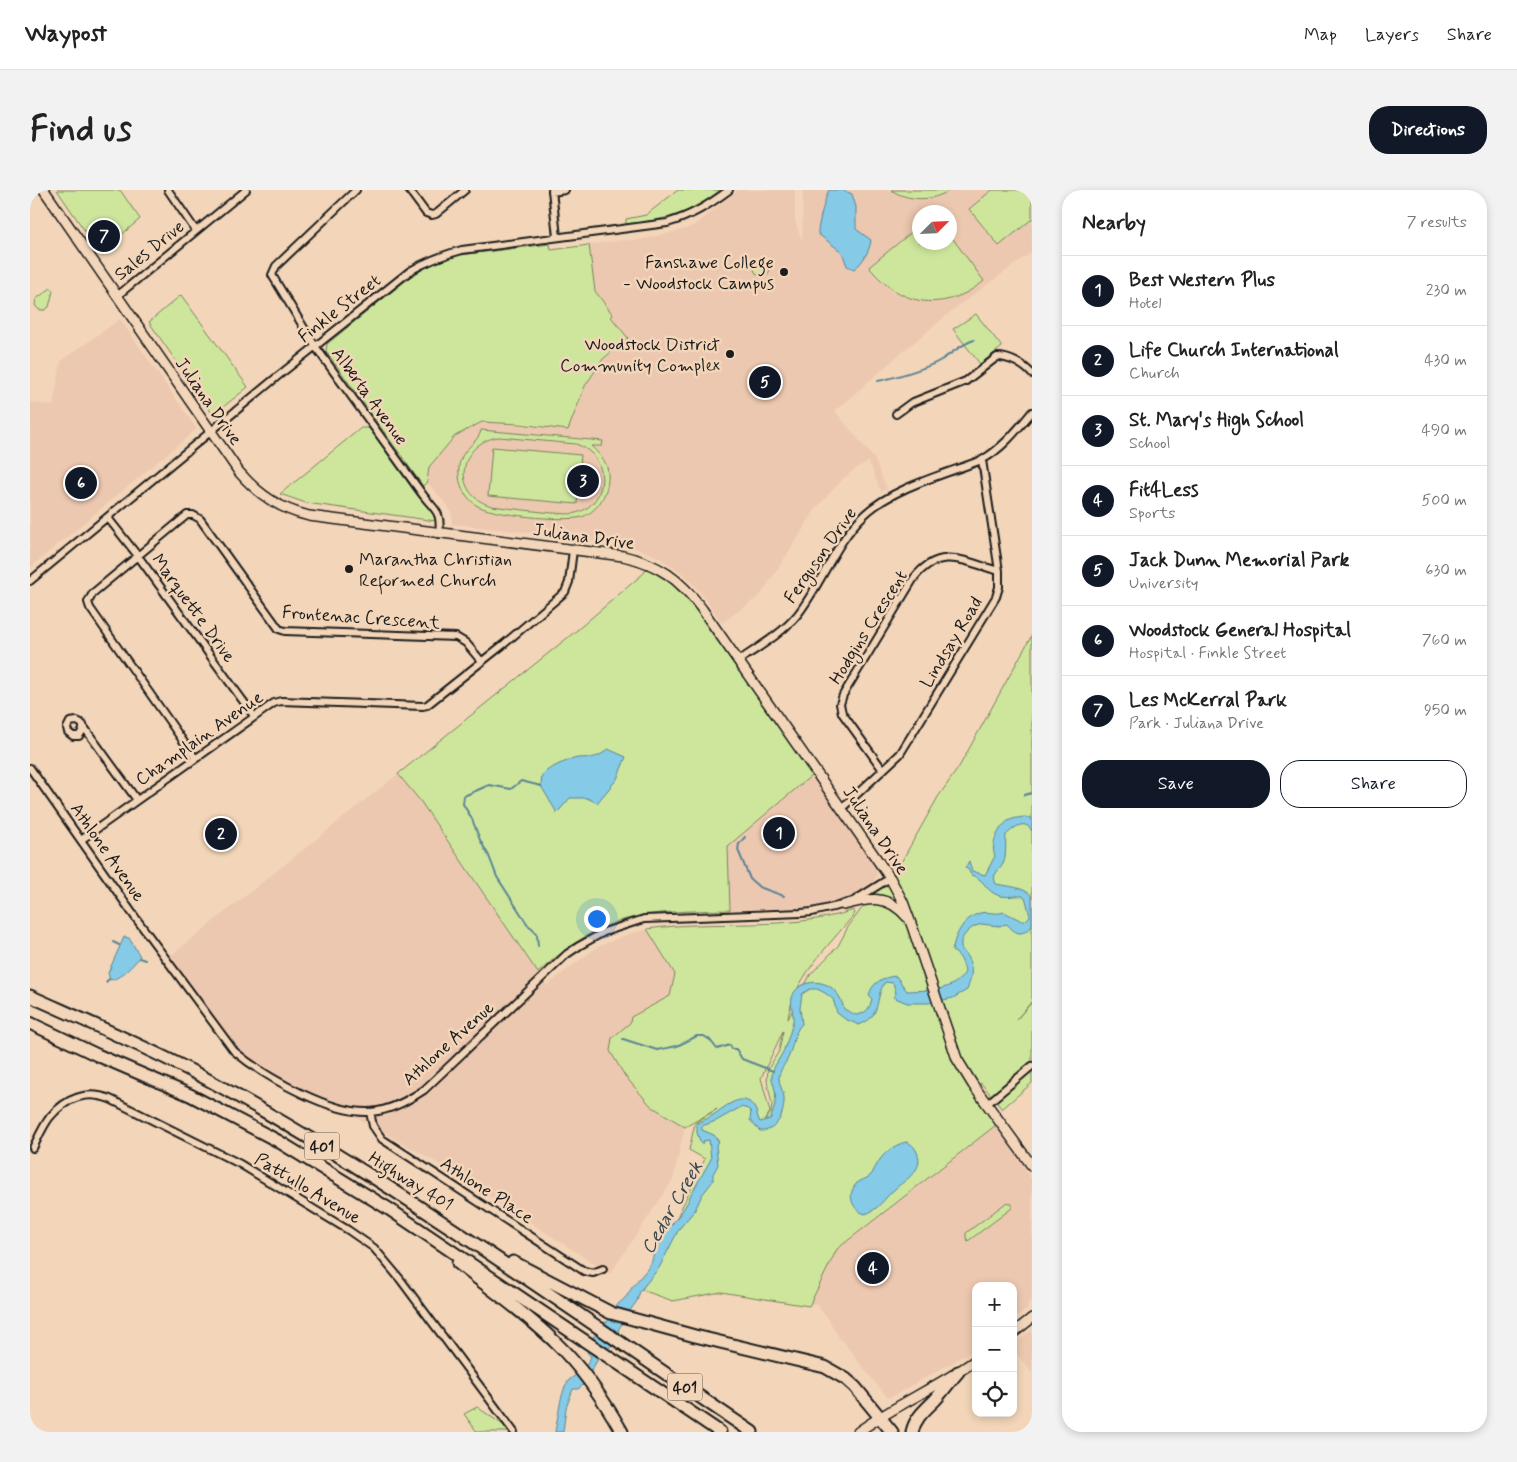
<!DOCTYPE html>
<html lang="en">
<head>
<meta charset="utf-8">
<style>
	:root { --surface:#fff; --page:#f2f2f2; --text:#222; --muted:#767676; --line:#e0e0e0; --accent:#111827 }
	body { margin:0; font-family:Mynerve,sans-serif; background:var(--page); color:var(--text) }
	.controls { position:absolute; right:15px; bottom:15px; display:grid; overflow:hidden; border-radius:10px; box-shadow:0 2px 8px #0003 }
	.controls button { width:45px; height:45px; display:grid; place-items:center; padding:0; border:0; border-bottom:1px solid var(--line); background:var(--surface); color:var(--text); font:25px sans-serif }
	.compass { position:absolute; left:882px; top:15px; width:45px; height:45px; border-radius:50%; background:var(--surface); box-shadow:0 2px 8px #0003; rotate:66deg }
	.you { position:absolute; left:566px; top:728px; width:18px; height:18px; margin:-12px; border:4px solid #fff; border-radius:50%; background:#1a73e8; box-shadow:0 0 0 8px #1a73e833 }
	.badge { display:grid; place-items:center; width:32px; height:32px; border-radius:50%; background:var(--accent); color:#fff; font-size:16px; font-weight:700 }
	.pin { position:absolute; translate:-50% -50%; border:2px solid #fff; box-shadow:0 1px 5px #0006 }
	.list { margin:0; padding:0; list-style:none }
	h2 { display:flex; justify-content:space-between; align-items:center; height:65px; margin:0; padding:0 20px; font-size:21px }
	h2 small { font-size:16px; font-weight:400; color:var(--muted) }
	.list li { display:grid; grid-template-columns:32px 1fr auto; gap:15px; align-items:center; box-sizing:border-box; height:70px; padding:0 20px; border-top:1px solid var(--line) }
	.list b { display:block; font-size:19px; white-space:nowrap }
	.list p { margin:0; font-size:16px; white-space:nowrap; color:var(--muted) }
	.list em { font-size:16px; font-style:normal; color:var(--muted) }
	.actions { display:flex; gap:10px; padding:15px 20px }
	.actions a { flex:1; padding:11px 0; border:1px solid var(--accent); border-radius:20px; text-align:center; font-size:18px; color:var(--accent) }
	.actions .main { background:var(--accent); color:#fff }
	.icon { flex:none; width:28px; height:28px; fill:none; stroke:currentColor; stroke-width:2; stroke-linecap:round; stroke-linejoin:round }
	.map { position:relative; flex:none; width:1002px; height:1242px; overflow:hidden; border-radius:20px }
	header { display:flex; align-items:center; gap:30px; box-sizing:border-box; height:70px; padding:0 25px; background:var(--surface); border-bottom:1px solid var(--line) }
	header strong { font-size:24px }
	nav { display:flex; gap:28px; margin-inline-start:auto; font-size:18px }
	.intro { display:flex; align-items:center; justify-content:space-between; box-sizing:border-box; height:120px; padding:0 30px }
	h1 { margin:0; font-size:35px }
	.button { padding:12px 22px; border-radius:20px; background:var(--accent); color:#fff; font-size:18px; font-weight:700 }
	main { display:flex; gap:30px; padding:0 30px }
	aside { flex:1; background:var(--surface); border-radius:20px; box-shadow:0 2px 8px #0003 }
	.map>svg:first-child { display:block }
</style>
</head>
<body>
<header>
<strong>Waypost</strong>
<nav><a>Map</a><a>Layers</a><a>Share</a></nav>
</header>
<div class="intro"><h1>Find us</h1><a class="button">Directions</a></div>
<main>
<div class="map">
<svg width="1002" height="1242" viewBox="0 0 1002 1242">
	<rect width="100%" height="100%" fill="#f3d6b9"/>
	<filter id="ink" filterUnits="userSpaceOnUse"><feTurbulence type="fractalNoise" baseFrequency=".02" numOctaves="2"/><feDisplacementMap in="SourceGraphic" scale="10" xChannelSelector="R" yChannelSelector="G"/><feConvolveMatrix kernelMatrix="1 2 1 2 8 2 1 2 1" color-interpolation-filters="sRGB"/></filter>
	<g filter="url(#ink)">
		<path fill="#edc8b0" fill-rule="evenodd" d="M708 0H765V31L772 50 773 0H1002V62L928 116 870 164 805 221 844 268 857 299 851 302 839 272 829 276 813 289 788 316 731 405 692 433 673 406 657 387 631 369 612 360 592 355 559 350 422 334V325L419 318 397 292 399 277 425 246 453 232 538 240 555 196 573 169 597 148 581 127 583 125 565 101 559 55 592 50H609L652 40 663 36ZM889 22H919V52H889Z
			M90 129 167 239 0 378V212L23 216 31 171Z
			M368 584 391 612 517 796 531 784 566 758 592 746 617 739 645 784 640 806 601 827V833L582 848 621 916 655 937 643 990 580 1084 404 971 296 910 262 893 224 872 203 854 140 766Z
			M782 585 846 676 847 685 844 691 839 696 817 708 786 717 700 720 698 656Z
			M966 935 995 975 997 983 1002 990V1110L998 1113V1119L983 1130V1096H946V1159L860 1208 857 1207 827 1170 821 1160H819L815 1153 810 1150 797 1127 789 1119V1116L780 1114 807 1059Z
			M1002 1140V1183L983 1159V1154Z"/>
		<path fill="#cee69c" stroke="#75815c" fill-rule="evenodd" d="M27 0H90L110 29 70 63Z
			M648 0H690C657 26 637 29 596 34V29L616 25Z
			M861 0H920C902 12 878 11 861 0Z
			M962 0H1002V29L969 56 939 19Z
			M889 36V52H919L920 45 954 91C914 123 871 117 839 77Z
			M520 54 521 60 559 55 565 101 583 125 581 127 598 148 573 169 555 196 538 240 489 234 452 232 425 246 399 277 397 292 393 296 296 161 297 154 380 87 406 72 431 65Z
			M724 78a8 8 0 1 1 16 0a8 8 0 1 1-16 0Z
			M21 98 23 101 19 117 15 120H9L5 115 6 109Z
			M151 105 218 197 183 225 119 132Z
			M946 124 972 157 950 174 923 139Z
			M331 238H339L386 304 405 326 406 331 276 313 250 304Z
			M451 240 573 251 572 256H561C567 262 574 268 577 277 582 296 571 320 552 327 534 332 461 325 446 315 437 308 430 298 429 286 426 258 448 256 451 240ZM469 247 546 254C559 259 568 267 571 281 575 299 565 318 546 323 539 325 531 323 523 323 503 321 483 319 462 316 420 305 428 252 469 247Z
			M462 257 551 265 547 314 458 306Z
			M616 378 639 392 659 411 782 585 698 656 700 720C614 722 574 721 508 783L391 612 368 584 546 441 614 383Z
			M1002 445V811L986 830 1002 812V893L972 919 951 893 943 903 966 935 807 1059 779 1116 691 1102 643 1111 612 1100 675 969 659 960 665 933 687 919 655 937 621 916 595 886 580 861 582 848 600 833 601 827 640 806 645 784 617 739C686 729 757 742 824 720L823 726C799 755 762 791 758 829L780 785 808 756 818 737 846 699 865 683 908 607 929 577ZM753 841 749 861 738 879 737 891 742 914 741 923 734 931 740 922 731 888Z
			M977 1012 982 1014V1018L938 1051 936 1047V1043Z
			M447 1217 479 1239 481 1242H447L434 1224Z"/>
		<path fill="#85cae6" stroke="#5b8495" d="M799 0H813L822 4 826 17V39L841 50C840 60 833 73 824 79L817 76 812 62 788 44C787 38 796 4 799 0Z
			M578 559 596 567 587 589 567 613 557 608H540L527 623 511 596 512 585C517 578 540 569 548 568 563 567 565 570 578 559Z
			M994 627 1002 628V641C994 628 984 638 976 645 975 654 977 666 973 674 969 682 961 683 966 694 975 696 999 697 1002 708 1002 716 1002 728 1002 736 992 747 985 744 977 734L969 736 951 734 943 737 936 743 931 750V758C943 773 944 782 937 800L923 808 899 813H877L863 807 866 803 863 793 855 792C844 808 853 826 829 835L815 829 807 823 803 809 795 803 787 799H780L772 804 770 818 772 834C763 842 763 860 757 870 754 876 749 881 749 888 749 894 753 901 754 907 755 923 747 942 730 941L720 930 721 922 718 919 711 917 686 931 672 936V940L684 945 689 952 686 955 688 975 683 984V991L672 1005 665 1020 649 1039 629 1078 610 1101 607 1111 599 1122 607 1124 608 1126 598 1125 588 1140 591 1146 568 1169 553 1195 548 1199H543L536 1218 533 1242H525L531 1209 535 1196 539 1190 555 1178 561 1167 557 1162 570 1133 577 1132 586 1121 577 1117H586C588 1113 591 1112 594 1109 598 1105 600 1100 603 1096 608 1089 615 1083 620 1075 625 1068 622 1056 629 1049 636 1042 658 1016 660 1006L681 969 679 950 673 951 674 953H671L667 943V933C671 931 675 930 678 928 690 922 712 898 724 917 727 921 727 927 730 932L740 929C745 919 747 907 744 896 743 892 741 889 742 885 743 875 752 867 755 857 758 849 761 840 763 831 764 824 760 815 762 808 765 793 785 789 797 795 807 800 811 808 814 819L826 825C837 823 839 819 842 809L839 806C841 793 853 787 866 786L877 801C898 800 924 802 935 782 933 773 931 765 922 761 925 745 933 728 950 723 958 721 966 725 974 722L992 731H995L1000 726 996 710 993 706C983 705 974 709 965 704 955 699 954 689 941 685L938 679 935 678 939 671 942 681 955 685 965 666C960 655 968 638 978 631 983 628 988 628 994 627Z
			M94 747 99 748 110 766C105 774 89 790 80 790L78 783Z
			M876 952C882 954 884 956 887 962 895 980 876 989 865 999 856 1006 848 1021 835 1024 822 1020 816 1004 827 993 831 990 836 989 840 986 843 983 844 979 846 976 852 964 863 955 876 952Z"/>
		<g fill="none" stroke-linecap="round" stroke-linejoin="round">
			<path stroke="#5b8495" stroke-width="2" d="M848 191C863 188 898 178 911 170 923 163 931 154 944 150
				M994 605 1002 603
				M715 647 709 654 708 660 720 689 729 697 754 706
				M83 752 89 755
				M508 756 507 745 503 739 498 735 467 687 459 666 450 650 442 629 433 614 434 606 459 595 481 599 491 591 511 596
				M109 768 115 770
				M76 792 79 789
				M593 849 627 860 647 856 667 846H674L680 850 687 859 700 855 702 859H706L712 869 743 881"/>
			<g stroke="#1c1c1c" stroke-width="10">
				<path id="street" d="M138 0 166 41
					M326 0 246 76 242 85 285 156 393 305C405 321 412 321 409 344
					M379 0 396 23 402 25 406 24 435 0
					M522 0 527 47
					M522 2 535 0
					M87 106 216 0
					M866 224 881 213 936 191 967 167C980 167 994 175 1002 184
					M78 328 108 366 224 526
					M0 391 248 186 380 81C397 71 413 65 432 60L637 33C661 26 679 15 699 0
					M708 471C729 457 753 443 768 424 792 393 806 351 834 325 862 298 915 284 952 270 973 258 987 240 1002 222
					M53 535V540L49 546H43L38 542 37 538 40 532 47 531 51 533 107 610
					M165 568 60 418 58 412 63 403 157 325H163L170 329 249 439 255 441 426 447 436 453 452 472
					M0 578 105 727 204 861C235 887 307 929 348 921 365 918 380 909 394 900L537 764 549 756 574 742 614 729 771 723 782 722 816 714
					M853 580 812 523 810 514 813 505 884 388C910 355 935 372 969 381
					M812 618 870 564 966 407 969 397V381L952 270
					M51 650 244 513 251 511 393 516 397 515 474 454 535 402 539 392 543 360
					M825 710 860 688
					M957 914 1002 876
					M340 922 343 936 352 949 554 1081 563 1083 573 1079
					M3 958C8 948 13 936 20 927 36 908 57 900 80 909L210 974 318 1040 344 1058 370 1089 484 1242"/>
			</g>
			<g stroke="#1c1c1c" stroke-width="12">
				<path id="secondary" d="M14 0 209 282C229 305 250 319 279 326L593 366C629 374 650 389 672 419L860 688 873 712 883 739 927 869 943 895 1002 976
					M814 715C840 708 857 704 877 727
					M983 1143 1002 1128
					M828 1242C865 1215 908 1197 946 1170"/>
			</g>
			<g stroke="#1c1c1c" stroke-width="15">
				<path id="highway" d="M0 806C58 832 117 857 173 887 365 991 541 1121 722 1242
					M0 833 67 865 160 905 248 951 359 1019 690 1242
					M483 1072 581 1123 665 1146 795 1177 816 1189 825 1197 862 1242
					M428 1073C460 1099 496 1123 526 1153 553 1179 574 1210 592 1242
					M882 1242C885 1228 895 1220 905 1210 913 1201 920 1191 928 1182"/>
			</g>
			<use href="#street" stroke="#f3d6b9" stroke-width="6"/>
			<use href="#secondary" stroke="#f3d6b9" stroke-width="9"/>
			<use href="#highway" stroke="#f3d6b9" stroke-width="11"/>
		</g>
	</g>
	<g fill="#1c1c1c" stroke="#f3d6b9" stroke-width="2">
		<circle cx="754" cy="82" r="5"/>
		<circle cx="700" cy="164" r="5"/>
		<circle cx="319" cy="379" r="5"/>
	</g>
	<g text-anchor="middle" stroke-width="5" stroke-linejoin="round" paint-order="stroke">
		<g fill="#f3d6b9" stroke="#5c544b" stroke-width="1">
			<rect x="274.5" y="942.5" width="35" height="27" rx="4"/>
			<rect x="637.5" y="1183.5" width="35" height="27" rx="4"/>
		</g>
		<g font-size="16" font-weight="bold" fill="#1c1c1c">
			<text x="292" y="962">401</text>
			<text x="655" y="1203">401</text>
		</g>
		<g font-size="18" fill="#1c1c1c" stroke="#f3d6b9">
			<text transform="translate(119 60) rotate(-39)" y="6">Sales Drive</text>
			<text transform="translate(309 118) rotate(-38)" y="6">Finkle Street</text>
			<text transform="translate(340 206) rotate(54)" y="6">Alberta Avenue</text>
			<text transform="translate(179 211) rotate(55)" y="6">Juliana Drive</text>
			<text transform="translate(554 346) rotate(8)" y="6">Juliana Drive</text>
			<text transform="translate(790 365) rotate(-55)" y="6">Ferguson Drive</text>
			<text transform="translate(164 418) rotate(54)" y="6">Marquette Drive</text>
			<text transform="translate(331 427) rotate(4)" y="6">Frontenac Crescent</text>
			<text transform="translate(838 437) rotate(-58)" y="6">Hodgins Crescent</text>
			<text transform="translate(921 452) rotate(-59)" y="6">Lindsay Road</text>
			<text transform="translate(169 548) rotate(-35)" y="6">Champlain Avenue</text>
			<text transform="translate(846 640) rotate(56)" y="6">Juliana Drive</text>
			<text transform="translate(78 662) rotate(55)" y="6">Athlone Avenue</text>
			<text transform="translate(418 853) rotate(-42)" y="6">Athlone Avenue</text>
			<text transform="translate(381 991) rotate(32)" y="6">Highway 401</text>
			<text transform="translate(278 998) rotate(31)" y="6">Pattullo Avenue</text>
			<text transform="translate(457 1000) rotate(33)" y="6">Athlone Place</text>
		</g>
		<g font-size="18" fill="#1c1c1c" stroke="#f3d6b9" text-anchor="end">
			<text x="744" y="78">Fanshawe College<tspan x="744" dy="21">- Woodstock Campus</tspan></text>
			<text x="690" y="160">Woodstock District<tspan x="690" dy="21">Community Complex</tspan></text>
			<text x="329" y="375" text-anchor="start">Marantha Christian<tspan x="329" dy="21">Reformed Church</tspan></text>
		</g>
		<g font-size="19" font-style="italic" fill="#36484e" stroke="#f3d6b9">
			<text transform="translate(641 1017) rotate(-60)" y="7">Cedar Creek</text>
		</g>
	</g>
</svg>
<div class="controls">
<button>+</button>
<button>−</button>
<button><svg class="icon" aria-label="locate" viewBox="0 0 24 24"><circle cx="12" cy="12" r="6"/><path d="M12 2v4M12 18v4M2 12h4M18 12h4"/></svg></button>
</div>
<svg class="compass" viewBox="-18 -18 36 36"><path d="M0-13l5 13h-10z" fill="#e53935"/><path d="M0 13l5-13h-10z" fill="#767676"/></svg>
<div class="you"></div>
<div class="pin badge" style="left:749px;top:643px">1</div>
<div class="pin badge" style="left:191px;top:644px">2</div>
<div class="pin badge" style="left:553px;top:291px">3</div>
<div class="pin badge" style="left:843px;top:1078px">4</div>
<div class="pin badge" style="left:735px;top:192px">5</div>
<div class="pin badge" style="left:51px;top:293px">6</div>
<div class="pin badge" style="left:74px;top:46px">7</div>
</div>
<aside>
<h2>Nearby<small>7 results</small></h2>
<ul class="list">
<li><span class="badge">1</span><div><b>Best Western Plus</b><p>Hotel</p></div><em>230 m</em></li>
<li><span class="badge">2</span><div><b>Life Church International</b><p>Church</p></div><em>430 m</em></li>
<li><span class="badge">3</span><div><b>St. Mary's High School</b><p>School</p></div><em>490 m</em></li>
<li><span class="badge">4</span><div><b>Fit4Less</b><p>Sports</p></div><em>500 m</em></li>
<li><span class="badge">5</span><div><b>Jack Dunn Memorial Park</b><p>University</p></div><em>630 m</em></li>
<li><span class="badge">6</span><div><b>Woodstock General Hospital</b><p>Hospital · Finkle Street</p></div><em>760 m</em></li>
<li><span class="badge">7</span><div><b>Les McKerral Park</b><p>Park · Juliana Drive</p></div><em>950 m</em></li>
</ul>
<div class="actions"><a class="main">Save</a><a>Share</a></div>
</aside>
</main>
</body>
</html>
